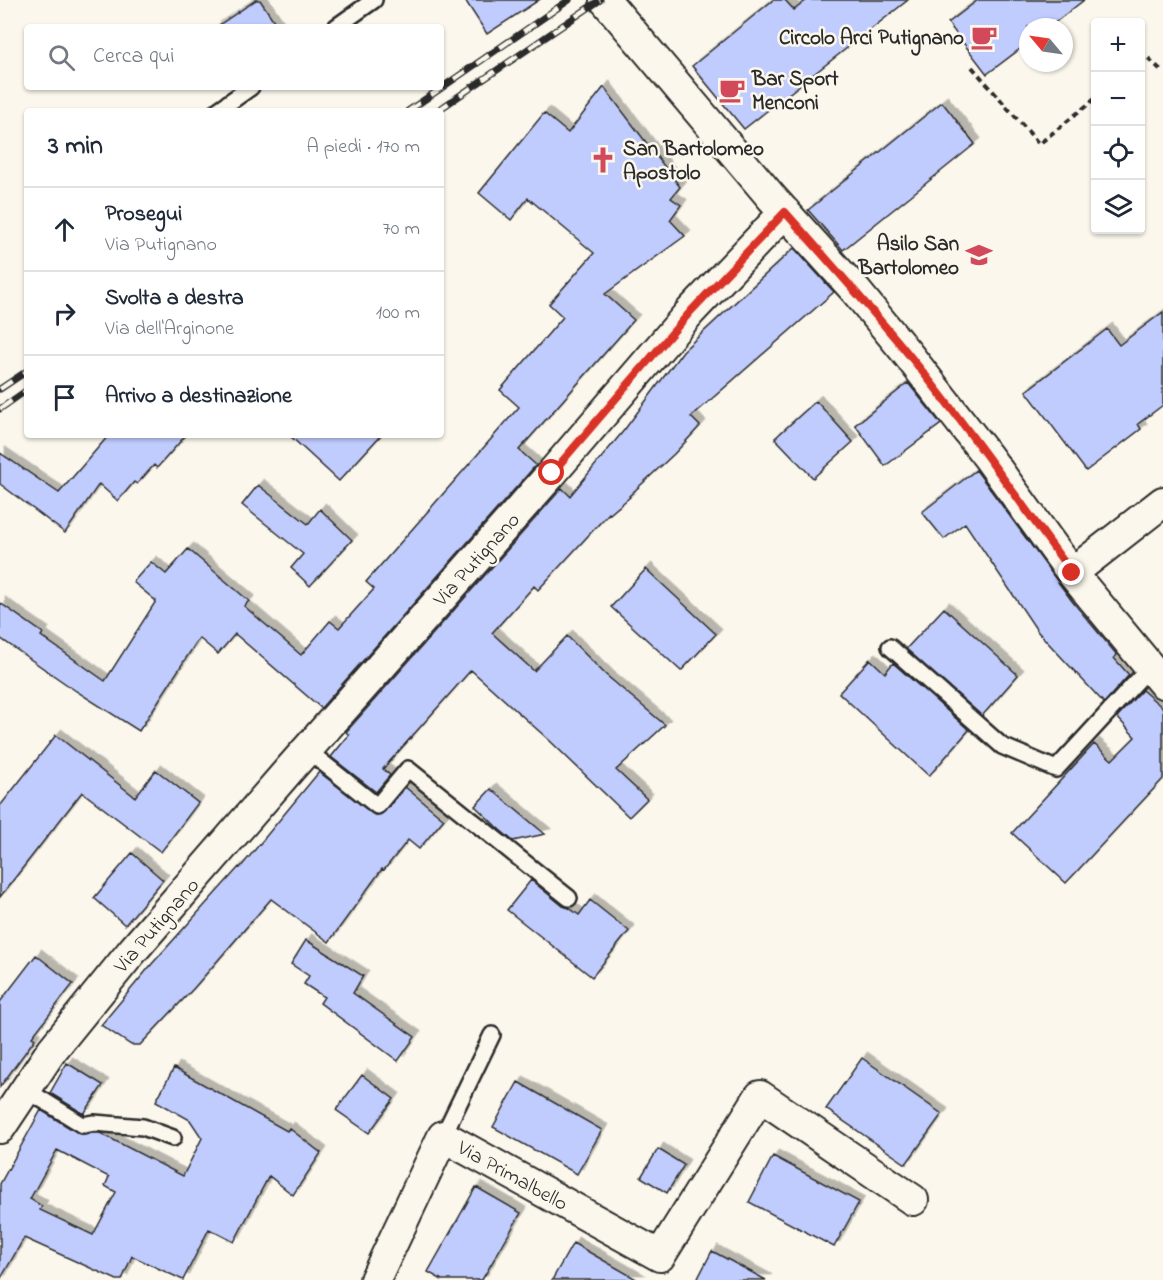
<!DOCTYPE html>
<html lang="it">
<head>
<meta charset="utf-8">
<style>
	:root { --surface:#fff; --page:#f6f6f7; --text:#1f2937; --muted:#747a83; --line:#e0e1e3 }
	body { margin:0; font-family:"Indie Flower",sans-serif; background:var(--page); color:var(--text) }
	.controls { position:absolute; right:18px; top:18px; display:grid; overflow:hidden; border-radius:6px; box-shadow:0 2px 4px #0004 }
	.controls button { width:54px; height:54px; display:grid; place-items:center; padding:0; border:0; border-bottom:2px solid var(--line); background:var(--surface); color:var(--text); font:30px sans-serif }
	.compass { position:absolute; left:1019px; top:18px; width:54px; height:54px; border-radius:50%; background:var(--surface); box-shadow:0 2px 4px #0004; rotate:299deg }
	.stop { position:absolute; width:18px; height:18px; margin:-14px; border:4px solid #d93025; border-radius:50%; background:#fff }
	.stop.end { background:#d93025; border-color:#fff; box-shadow:0 2px 6px #0008 }
	.list { margin:0; padding:0; list-style:none }
	h2 { display:flex; justify-content:space-between; align-items:center; height:78px; margin:0; padding:0 24px; font-size:26px }
	h2 small { font-size:20px; font-weight:400; color:var(--muted) }
	.list li { display:grid; grid-template-columns:39px 1fr auto; gap:18px; align-items:center; box-sizing:border-box; height:84px; padding:0 24px; border-top:2px solid var(--line) }
	.list b { display:block; font-size:22px; white-space:nowrap }
	.list p { margin:0; font-size:20px; white-space:nowrap; color:var(--muted) }
	.list em { font-size:20px; font-style:normal; color:var(--muted) }
	.icon { flex:none; width:33px; height:33px; fill:none; stroke:currentColor; stroke-width:2; stroke-linecap:round; stroke-linejoin:round }
	.map { position:relative; flex:none; width:1163px; height:1280px; overflow:hidden }
	.search { position:absolute; background:var(--surface); box-shadow:0 2px 4px #0004; left:24px; top:24px; width:420px; height:66px; display:flex; align-items:center; gap:15px; box-sizing:border-box; padding:0 21px; border-radius:6px; color:var(--muted); font-size:22px }
	.panel { position:absolute; background:var(--surface); box-shadow:0 2px 4px #0004; left:24px; top:108px; width:420px; height:330px; border-radius:6px }
	.map>svg:first-child { display:block }
</style>
</head>
<body>
<div class="map">
<svg width="1163" height="1280" viewBox="0 0 1163 1280">
	<defs>
		<filter id="shadow"><feDropShadow dx="5.5" dy="-5.5" stdDeviation="0" flood-color="#0004"/></filter>
	</defs>
	<rect width="100%" height="100%" fill="#fbf7ec"/>
	<filter id="ink" filterUnits="userSpaceOnUse"><feTurbulence type="fractalNoise" baseFrequency=".0167" numOctaves="2"/><feDisplacementMap in="SourceGraphic" scale="12" xChannelSelector="R" yChannelSelector="G"/><feConvolveMatrix kernelMatrix="1 2 1 2 8 2 1 2 1" color-interpolation-filters="sRGB"/></filter>
	<g filter="url(#ink)">
		<path fill="#c0ccfe" stroke="#2b2b2b" stroke-width="1.5" fill-rule="evenodd" filter="url(#shadow)" d="M256 0H260L278 27H216Z
			M465 0H539L487 34Z
			M773 0H785L794 10 807 0H908L744 129 692 66Z
			M978 0H1084L1049 27H1028V43L987 74 948 23Z
			M604 87 680 187 671 198 681 205 670 220 685 236 605 294 634 320 519 450 536 465 321 708 235 634 218 654 199 638 139 731 76 691 0 638V603L43 633 41 636 105 681 156 601 133 582 151 562 166 574 188 549 249 601 244 606 301 655 330 621 339 628 374 589 366 582 519 407 500 390 563 317 549 304 594 253 528 198 511 220 479 193 544 113 568 133Z
			M942 102 975 144 843 250 808 210Z
			M794 248 834 292 691 417 700 426 674 454 629 496 630 497 610 514 609 513 538 590 534 586 492 633 534 671 567 636 606 675 665 725 616 770 647 799 629 817 549 740 471 670 383 769 390 775 376 792 331 757 349 735 346 732 562 488 570 496 625 429 683 351Z
			M1163 312V405L1138 424 1141 429 1086 471 1026 391 1107 329 1119 345Z
			M908 383 941 424 885 466 855 425Z
			M816 401 853 442 813 478 775 438Z
			M109 435H186L157 468 154 465 137 484 134 482 118 501 99 484 65 533 0 484V453L59 493Z
			M289 435H381L339 481Z
			M976 470 1072 601 1117 655 1114 658 1129 675 1104 703 1038 632 965 523 944 539 922 512Z
			M258 485 308 524 320 509 352 540 310 586 291 568 303 554 242 505Z
			M646 569 716 634 681 671 611 607Z
			M944 608 1018 675 982 716 906 649Z
			M870 659 885 673 893 663 969 730 929 776 839 693Z
			M1142 690 1163 708V779L1066 883 1012 833 1094 744 1112 760 1135 737 1117 717Z
			M56 735 135 797 156 770 198 803 161 852 82 792 0 897V806Z
			M319 772 375 815 384 812 405 787 444 819 419 849 408 840 384 870 382 869 329 942 271 899 194 988 140 1045H131L101 1025 151 965 239 867 240 868Z
			M491 789 545 834 513 841 500 830 475 806Z
			M132 853 163 880 125 925 94 898Z
			M531 880 563 906 569 908 579 915 590 900 629 931 592 977 507 910Z
			M306 940 363 976 353 993 415 1037 398 1061 320 1003 324 997 304 984 309 976 291 964Z
			M36 955 73 984 32 1037 35 1039 0 1087V1002Z
			M862 1058 942 1114 906 1164 826 1109Z
			M67 1063 103 1085 84 1114 50 1093Z
			M174 1068 287 1131 289 1128 321 1153 293 1195 269 1176 234 1242 209 1229 183 1280 132 1256 122 1280H117L24 1238 0 1280V1184L41 1110 78 1133H100L183 1176 202 1138 190 1120 156 1101ZM57 1150 109 1177 105 1186 116 1192 93 1235 40 1210 42 1206 30 1199Z
			M362 1075 394 1099 369 1133 336 1110Z
			M518 1082 602 1130 577 1174 493 1127Z
			M658 1149 684 1165 667 1193 641 1177Z
			M773 1156 859 1202 834 1247 749 1202Z
			M476 1187 521 1213 482 1280H442L428 1272Z
			M573 1243 638 1280H552Z
			M712 1251 766 1280H697Z"/>
		<g fill="none" stroke-linecap="round" stroke-linejoin="round">
			<g stroke="#2b2b2b" stroke-width="20">
				<path id="service" d="M336 27 374 0
					M217 111 251 87
					M890 647 1002 746 1056 769 1149 668
					M307 750 377 806 408 769 569 898
					M25 1089 83 1125 94 1123 143 1127 173 1138
					M443 1136 492 1035"/>
			</g>
			<g stroke="#2b2b2b" stroke-width="34">
				<path id="minor" d="M605 0 772 198 855 290 906 352 988 457 1072 573 1163 683
					M1072 573 1163 502
					M0 1128 52 1050 134 949 289 770 552 473 691 311 785 212
					M375 1280 443 1136 660 1256 760 1096 913 1200"/>
			</g>
			<path stroke="#2b2b2b" stroke-width="4" stroke-dasharray="6 4.5" stroke-linecap="butt" d="M1140 62 1147 57 1163 72
				M972 67 1039 144 1096 98"/>
			<use href="#service" stroke="#fbf7ec" stroke-width="15"/>
			<use href="#minor" stroke="#fbf7ec" stroke-width="30"/>
			<g stroke="#2b2b2b" stroke-width="7">
				<path id="rail" d="M408 111 569 0
					M437 111 600 0
					M0 389 27 371
					M0 409 27 390"/>
			</g>
			<use href="#rail" stroke="#fbf7ec" stroke-width="4.5" stroke-dasharray="14" stroke-linecap="butt"/>
		</g>
	</g>
	<g fill="none" stroke-linecap="round" stroke-linejoin="round" filter="url(#ink)">
		<path stroke="#d93025" stroke-width="8" d="M552 473 691 311 785 212C826 258 866 303 905 350 964 422 1017 498 1072 573"/>
	</g>
	<defs>
		<g id="cafe-bare" transform="scale(2.07)"><path d="M-5.5-4.5H6V0H3Q3 3.5 0 3.5H-2.5Q-5.5 3.5-5.5 0ZM3-3.2v2h1.7v-2ZM-6 4.5H4V6H-6Z" fill="#d1495b" stroke="#fbf7ec" stroke-width="2.5" paint-order="stroke"/></g>
		<g id="church-bare" transform="scale(2.07)"><path d="M-1.2-6h2.4v3.5h3.3v2.4h-3.3V6h-2.4V-.1h-3.3v-2.4h3.3Z" fill="#d1495b" stroke="#fbf7ec" stroke-width="2.5" paint-order="stroke"/></g>
		<g id="school-bare" transform="scale(2.07)"><path d="M0-5L7-2L0 1L-7-2ZM-4 1L0 2.5L4 1V4Q0 6-4 4Z" fill="#d1495b" stroke="#fbf7ec" stroke-width="2.5" paint-order="stroke"/></g>
	</defs>
	<g fill-rule="evenodd">
		<use href="#cafe-bare" x="984" y="37"/>
		<use href="#cafe-bare" x="732" y="90"/>
		<use href="#church-bare" x="603" y="160"/>
		<use href="#school-bare" x="979" y="255"/>
	</g>
	<g text-anchor="middle" stroke-width="5" stroke-linejoin="round" paint-order="stroke">
		<g font-size="21" font-weight="bold" fill="#2b2b2b" stroke="#fbf7ec" text-anchor="end">
			<text x="964" y="44">Circolo Arci Putignano</text>
			<text x="752" y="85" text-anchor="start">Bar Sport<tspan x="752" dy="24">Menconi</tspan></text>
			<text x="623" y="155" text-anchor="start">San Bartolomeo<tspan x="623" dy="24">Apostolo</tspan></text>
			<text x="959" y="250">Asilo San<tspan x="959" dy="24">Bartolomeo</tspan></text>
		</g>
		<g font-size="21" fill="#2b2b2b" stroke="#fbf7ec">
			<text transform="translate(476 559) rotate(-48)" y="7">Via Putignano</text>
			<text transform="translate(156 925) rotate(-49)" y="7">Via Putignano</text>
			<text transform="translate(513 1175) rotate(29)" y="7">Via Primalbello</text>
		</g>
	</g>
</svg>
<div class="controls">
<button>+</button>
<button>−</button>
<button><svg class="icon" aria-label="locate" viewBox="0 0 24 24"><circle cx="12" cy="12" r="6"/><path d="M12 2v4M12 18v4M2 12h4M18 12h4"/></svg></button>
<button><svg class="icon" aria-label="layers" viewBox="0 0 24 24"><path d="M12 4l9 5-9 5-9-5zM3 14l9 5 9-5"/></svg></button>
</div>
<svg class="compass" viewBox="-18 -18 36 36"><path d="M0-13l5 13h-10z" fill="#e53935"/><path d="M0 13l5-13h-10z" fill="#747a83"/></svg>
<div class="stop" style="left:552px;top:473px"></div>
<div class="stop end" style="left:1072px;top:573px"></div>
<div class="search"><svg class="icon" aria-label="search" viewBox="0 0 24 24"><circle cx="10" cy="10" r="6"/><path d="M15 15l6 6"/></svg>Cerca qui</div>
<section class="panel">
<h2>3 min<small>A piedi · 170 m</small></h2>
<ul class="list">
<li><svg class="icon" aria-label="ahead" viewBox="0 0 24 24"><path d="M12 20V5M6 11l6-6 6 6"/></svg><div><b>Prosegui</b><p>Via Putignano</p></div><em>70 m</em></li>
<li><svg class="icon" aria-label="right" viewBox="0 0 24 24"><path d="M7 20v-9h11M14 6l5 5-5 5"/></svg><div><b>Svolta a destra</b><p>Via dell'Arginone</p></div><em>100 m</em></li>
<li><svg class="icon" aria-label="arrive" viewBox="0 0 24 24"><path d="M6 21V4h12l-3 4 3 4H6"/></svg><div><b>Arrivo a destinazione</b></div></li>
</ul>
</section>
</div>
</body>
</html>
